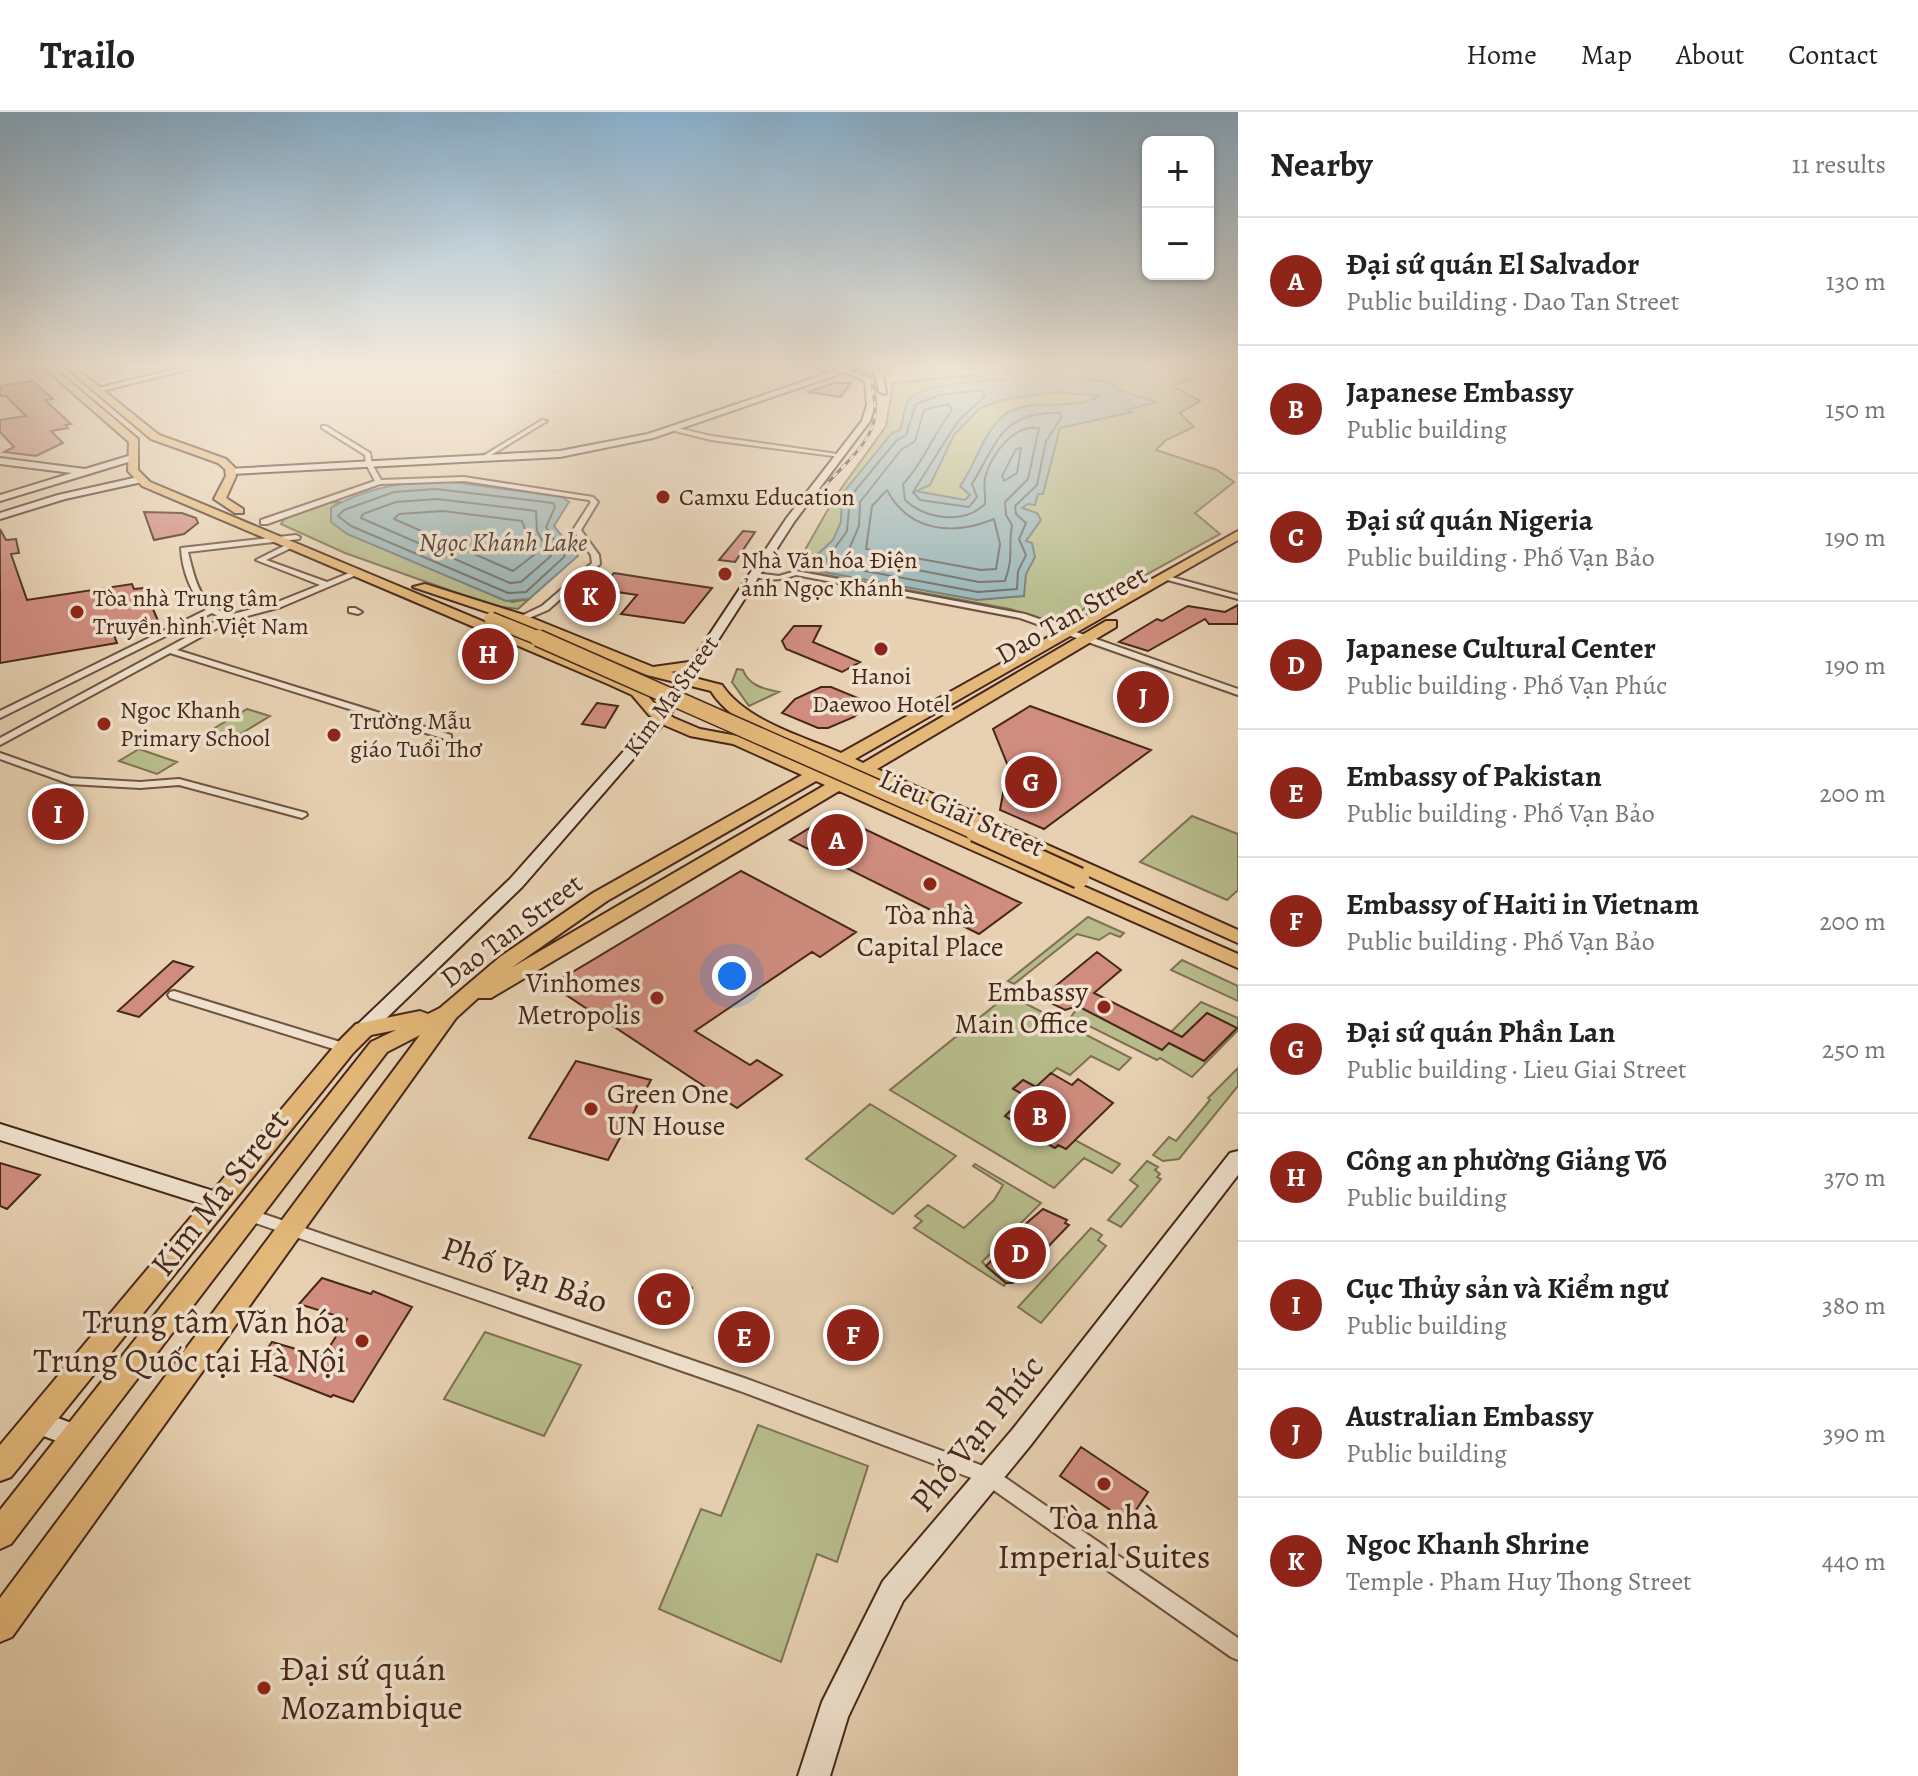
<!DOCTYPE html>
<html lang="en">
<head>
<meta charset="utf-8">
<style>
	:root { --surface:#fff; --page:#f2f2f2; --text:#222; --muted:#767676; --line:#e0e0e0; --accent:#8f2418 }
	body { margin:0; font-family:Alegreya,serif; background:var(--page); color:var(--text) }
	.controls { position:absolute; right:24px; top:24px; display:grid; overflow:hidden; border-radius:12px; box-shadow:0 2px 6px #0004 }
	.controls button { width:72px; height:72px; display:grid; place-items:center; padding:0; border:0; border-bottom:2px solid var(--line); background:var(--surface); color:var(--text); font:40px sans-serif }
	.you { position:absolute; left:732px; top:864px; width:28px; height:28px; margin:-20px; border:6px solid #fff; border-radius:50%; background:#1a73e8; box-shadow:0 0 0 12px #1a73e833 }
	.badge { display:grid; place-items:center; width:52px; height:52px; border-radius:50%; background:var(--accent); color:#fff; font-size:26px; font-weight:700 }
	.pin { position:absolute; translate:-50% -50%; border:4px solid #fff; box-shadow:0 2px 8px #0006 }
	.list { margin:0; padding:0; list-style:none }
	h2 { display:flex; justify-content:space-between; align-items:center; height:104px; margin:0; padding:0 32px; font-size:34px }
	h2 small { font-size:26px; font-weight:400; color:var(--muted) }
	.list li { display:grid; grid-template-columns:52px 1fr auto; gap:24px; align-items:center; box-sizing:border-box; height:128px; padding:0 32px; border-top:2px solid var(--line) }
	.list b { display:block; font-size:30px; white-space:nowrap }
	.list p { margin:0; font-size:26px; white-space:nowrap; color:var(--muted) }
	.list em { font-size:26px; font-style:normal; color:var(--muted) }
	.map { position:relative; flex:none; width:1238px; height:1664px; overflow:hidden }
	header { display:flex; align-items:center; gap:48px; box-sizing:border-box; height:112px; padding:0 40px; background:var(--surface); border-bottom:2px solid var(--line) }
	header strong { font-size:38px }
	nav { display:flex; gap:44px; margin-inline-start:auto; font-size:28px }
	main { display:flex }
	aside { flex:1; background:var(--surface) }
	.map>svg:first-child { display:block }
</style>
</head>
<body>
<header>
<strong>Trailo</strong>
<nav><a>Home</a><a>Map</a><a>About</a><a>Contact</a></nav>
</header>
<main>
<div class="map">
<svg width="1238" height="1664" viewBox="0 0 1238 1664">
	<rect width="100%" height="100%" fill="#e7d1b2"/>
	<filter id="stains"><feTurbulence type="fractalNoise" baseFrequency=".0025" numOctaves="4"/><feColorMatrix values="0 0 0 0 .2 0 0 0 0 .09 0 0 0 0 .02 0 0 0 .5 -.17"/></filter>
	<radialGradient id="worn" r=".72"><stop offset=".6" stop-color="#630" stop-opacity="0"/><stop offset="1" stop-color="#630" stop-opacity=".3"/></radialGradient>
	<path fill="#b7bb8b" stroke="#7f7152" stroke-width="2" d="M997 253H1181L1192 260 1194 265 1173 274 1200 289 1180 301 1194 315 1166 328 1156 338 1217 358 1234 370 1195 401 1220 422 1057 512 1010 497 815 461 797 452 835 385 886 314 893 271 1011 259Z
		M340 390 331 396 512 490 529 487 518 497 494 494 345 441 281 412 287 402 317 391Z
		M737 557 743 558C748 573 764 577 779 580L749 594 732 570Z
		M247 597 270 604 229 629 206 621Z
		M139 637 177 650 157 662 119 649Z
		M1192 704 1238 722V778L1227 788 1140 750Z
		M1088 805 1124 821 1120 825 1110 821 1099 828 1077 822 1014 872 1008 869Z
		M1182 848 1238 874V889L1171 858Z
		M1005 885H1013L1131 946 1119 958 1091 944 1070 963 1057 956 1036 975 1023 968 1013 976 1026 984 1006 1003 1042 1020 1037 1026 1054 1036 1075 1028 1120 1052 1112 1061 1084 1046 1054 1076 890 978Z
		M1201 890 1238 906V918L1192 965 1160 946 1157 948 1071 905 1081 891 1083 897 1162 937 1169 931 1204 949 1237 916 1207 901 1182 925 1171 920Z
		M1238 956V974L1179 1047 1163 1049 1153 1043 1169 1025 1176 1029 1210 988 1208 986Z
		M870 992 956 1044 893 1102 806 1047Z
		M1147 1049 1158 1055 1155 1058 1160 1062 1157 1065 1161 1067 1121 1115 1108 1108 1138 1074 1130 1068Z
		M975 1052 1041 1091 982 1150 1006 1171 1004 1174 914 1116 922 1109 915 1104 928 1093 964 1116 994 1088 1003 1073 973 1054Z
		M1091 1116 1102 1123 1098 1128 1106 1134 1041 1211 1018 1195Z
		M485 1220 581 1253 544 1324 444 1287Z
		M758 1313 868 1354 837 1450 817 1442 781 1550 659 1497 701 1397 721 1404Z"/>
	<path fill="#9bb5b6" stroke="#797c78" stroke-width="2" fill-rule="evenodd" d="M1075 266 1110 270 1121 279 1157 290 1127 298 1132 300 1060 316 1043 382H1038L1035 393 1028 392 1022 396 1037 401 1041 408 1026 429 1032 431 1035 445 1026 462 1024 484 977 488 818 459 806 453 833 428 841 410 842 382 892 321 899 319C905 311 901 299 909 287 924 267 1047 265 1075 266ZM1055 280 1099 284C1073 301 1028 283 1003 304 983 321 975 354 960 374L970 383 965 388 916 379 930 373 954 323 980 296 1002 288Z
		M445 369 562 385 569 390 554 414 578 444 529 487 506 489 347 422 331 410V396C365 376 406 369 445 369Z"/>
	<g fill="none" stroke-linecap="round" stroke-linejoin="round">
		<path stroke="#716e68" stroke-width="2" d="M982 278 985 284 958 309 913 380 920 388 969 395 977 385 972 372C998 329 1002 299 1060 301L1061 306 1046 329 1037 373 1015 394 1016 402 1026 411 1019 427 1026 443 1018 459 1017 477 978 480 828 452 827 447 847 419 850 385 896 329 906 323 916 292 940 283Z
			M948 292 952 298C933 322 924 350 903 372L905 388C925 407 964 413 985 392 986 383 983 375 985 366 991 343 1013 312 1039 316L1028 367 1005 390 1006 403 1012 413C1008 437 1014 444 1005 469L979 470 846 444 859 414 860 390 901 338 915 329 924 298Z
			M1021 336 1017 361 1004 369 1002 364 1016 337Z
			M436 377 553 391 555 395 546 415 565 444 526 480 508 481 351 414 338 404 344 398 394 380Z
			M887 378C909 420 953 424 994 407L1000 432 996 457 981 458 866 437 872 394Z
			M437 387 536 399 537 419 551 444 521 470 510 471 361 406 363 402 396 390Z
			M443 399 522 409 534 443 513 459 394 407 399 402Z"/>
	</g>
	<path fill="#d08d7f" stroke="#47271a" stroke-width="2" d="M33 269 53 287 45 288 71 312 65 313 68 316 51 319 63 331 36 344 4 340 14 335 0 320V308L26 304 6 284H0V274Z
		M851 271 841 285 807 280 834 271Z
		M144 400 182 401 196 406 198 411 184 422 154 428Z
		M0 417 6 428 16 427 19 441 11 442 27 488 132 472 134 477 144 476 159 511 149 513 150 517 114 523 117 531 0 551Z
		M743 419 755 420 735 450 719 448Z
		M614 461 652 467 712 476 684 511 621 502 637 483 598 477Z
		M1238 493V512H1209L1205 507 1148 539 1119 530 1157 507 1162 509 1188 494 1225 500Z
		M794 514H821L813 530 860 550 842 560 786 537 782 529Z
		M821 575H831L870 591 854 605 828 616H818L782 601 795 587Z
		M597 591 618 594 605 616 582 612Z
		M1030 594 1151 638 1044 717 1000 698 1008 654 993 617Z
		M816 712 856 713 1021 791 979 822 790 728Z
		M741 759 856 820 820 845 812 840 695 919 750 953 757 948 782 963 737 996 551 873Z
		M1097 840 1121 858 1094 881 1182 925 1207 901 1237 916 1204 949 1169 931 1162 938 1078 894 1065 898 1041 886Z
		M173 849 193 855 139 905 118 899Z
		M576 949 651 968 608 1048 529 1026Z
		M1051 961 1072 973 1078 967 1113 991 1066 1037 1058 1033 1055 1036 1005 1004 1026 984 1013 977 1023 968 1036 975Z
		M0 1051 40 1063 7 1097 0 1094Z
		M1043 1097 1067 1108 1065 1111 1069 1113 1013 1171H1006L986 1154 1011 1129 1008 1127Z
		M675 1162 692 1176 675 1189 684 1196 667 1211 650 1197 656 1192 647 1184Z
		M322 1166 371 1182 373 1179 412 1195 353 1290 333 1283 331 1285 259 1257 270 1241 265 1240 272 1230 323 1245 347 1207 299 1192Z
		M1081 1335 1148 1380 1128 1410 1060 1364Z"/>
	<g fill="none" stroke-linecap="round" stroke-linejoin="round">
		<g stroke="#6f5240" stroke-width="4">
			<path id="street" d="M527 253 557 255 571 253 558 259Z
				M542 308 547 309 483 348 478 347Z
				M322 314H326L370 341 372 352 381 368 464 365 593 385 598 390 581 418 599 443 600 452 548 498 522 509 518 507 519 505 542 494 592 451 591 443 573 418 591 390 589 388 464 369 380 372 267 412H261V408L375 369 366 352 365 343 322 316Z
				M673 315 711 324 844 343 841 345 711 328 671 318Z
				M296 423 300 425 299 427 188 440C195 468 199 492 229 503L275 491 320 473 256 448 290 431 294 433 293 435 266 448 327 470 354 459 361 461 281 495 232 508 177 538 451 623V627H445L170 541 0 633V626L222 506 212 501 0 606V599L206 498C191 482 182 458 181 436Z
				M796 459 1025 502 1238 577V583L1020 506 796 463C781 468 766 470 751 463L755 461 779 464Z
				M1164 463 1238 483V487L1164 467Z
				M349 496H355L362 500 358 502 349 500Z
				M0 641 71 666 140 670 179 667 306 701 307 703 302 706 179 673 140 676 70 672 0 647Z
				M174 879 350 933 352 936 350 939H340L170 886 168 883 170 880Z
				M249 1097 744 1266 994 1358 1238 1526V1548L1231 1545 982 1370 740 1279 244 1107 241 1103 244 1099Z"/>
		</g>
		<g stroke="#47271a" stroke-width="4">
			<path id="secondary" d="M192 253H206L98 280 94 277Z
				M860 253 883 261 886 282 879 280 876 264 860 257Z
				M844 256 873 268 875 293 870 309 794 410 666 609 522 775 371 921H357L354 917 357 913 510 767 656 603 786 407 862 309 867 293 865 269 845 260 653 326 560 345 231 362 226 359 228 357 560 339 648 322Z
				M135 342 138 343V347L0 389V383L72 361 0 352V346L85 357Z
				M138 365 143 368 142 370 65 387 0 407V401L58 383Z
				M0 1012 226 1083 229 1089 226 1095 218 1097 0 1028Z
				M1238 1039V1063L1030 1334 903 1489 848 1605 830 1664H798L822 1590 883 1469 1012 1318 1230 1041Z
				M36 1298 85 1316 89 1324 85 1332 76 1336 27 1318 23 1310 27 1302Z"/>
		</g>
		<g stroke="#47271a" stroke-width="4">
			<path id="primary" d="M41 253H50L138 327V358L150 370 618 566 642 577 659 597 674 606 700 617 743 625 815 656 829 648C792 631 733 616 711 579L647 563 517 510 413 475 425 472 527 504 653 555 703 548V554L671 560 722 573C746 609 802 624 841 641L1238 419V428L855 647 863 651 1106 509H1116V515L877 657 1238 818V831L865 664 851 672 1238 842V856L839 679 491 886H478L456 906 12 1525 0 1530V1486L420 923 387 940 11 1432 0 1437V1398L371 930 396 918 371 923 353 941 11 1365 0 1369V1333L337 931 356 912 420 899 428 902 440 896 500 845 593 781 802 663 733 632 690 624 662 612 649 603 632 583 608 572 142 374 128 359 129 330ZM843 654 851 658 837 666 828 662ZM816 669 825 673 511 856 607 789Z
				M63 253H72L159 323 226 347 235 356 236 364 226 386 243 397V401H235L214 387 226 364 225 357 218 351 151 327Z
				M802 253H871L835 261Z
				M882 253H890L883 265H877Z
				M1219 253 1238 255V261L1220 255Z"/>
		</g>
		<g stroke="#47271a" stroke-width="4">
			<path id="highway" d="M1228 253H1238V258Z"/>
		</g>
		<use href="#street" fill="#efe1cd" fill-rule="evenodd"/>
		<use href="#secondary" fill="#efe1cd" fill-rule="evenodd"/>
		<use href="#primary" fill="#e4b879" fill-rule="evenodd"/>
		<use href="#highway" fill="#e4b879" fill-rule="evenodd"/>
		<g stroke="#47271a" stroke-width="3">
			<path id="rail" d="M825 374C842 354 873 330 875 303 876 285 868 270 876 253"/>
		</g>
		<use href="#rail" stroke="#efe1cd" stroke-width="2" stroke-dasharray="6" stroke-linecap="butt"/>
		<g stroke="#47271a" stroke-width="16" stroke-linecap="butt">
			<path id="primary-bridge-far2" d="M491 507 543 528"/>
		</g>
		<g stroke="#47271a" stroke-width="19" stroke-linecap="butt">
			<path id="primary-bridge-far1" d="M538 526 979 721"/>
		</g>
		<g stroke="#47271a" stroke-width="24" stroke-linecap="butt">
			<path id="primary-bridge" d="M975 719 1079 766"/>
		</g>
		<use href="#primary-bridge-far2" stroke="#e4b879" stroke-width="13"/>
		<use href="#primary-bridge-far1" stroke="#e4b879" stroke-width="16"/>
		<use href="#primary-bridge" stroke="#e4b879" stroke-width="20"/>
	</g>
	<linearGradient id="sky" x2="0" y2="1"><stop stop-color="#89b4d4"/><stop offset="0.52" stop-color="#f4eadc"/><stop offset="1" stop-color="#f4eadc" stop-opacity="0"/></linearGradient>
	<rect width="1238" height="486" fill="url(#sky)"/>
	<g fill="#8f2418" stroke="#efe1cd" stroke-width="3">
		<circle cx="663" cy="385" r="8"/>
		<circle cx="725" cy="462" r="8"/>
		<circle cx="77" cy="500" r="8"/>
		<circle cx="881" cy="537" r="8"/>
		<circle cx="104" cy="612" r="8"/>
		<circle cx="334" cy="623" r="8"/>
		<circle cx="930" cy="772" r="8"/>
		<circle cx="657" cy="886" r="8"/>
		<circle cx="1104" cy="895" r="8"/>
		<circle cx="591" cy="997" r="8"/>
		<circle cx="362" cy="1229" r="8"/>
		<circle cx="1104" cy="1372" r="8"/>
		<circle cx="264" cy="1576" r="8"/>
	</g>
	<g text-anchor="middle" stroke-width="7" stroke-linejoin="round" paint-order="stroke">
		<g font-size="24" fill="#47271a" stroke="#efe1cd" text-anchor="start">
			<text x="679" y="393">Camxu Education</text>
			<text x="741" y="456">Nhà Văn hóa Điện<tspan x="741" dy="28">ảnh Ngọc Khánh</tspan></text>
			<text x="93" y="494">Tòa nhà Trung tâm<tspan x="93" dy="28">Truyền hình Việt Nam</tspan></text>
			<text x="881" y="572" text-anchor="middle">Hanoi<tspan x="881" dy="28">Daewoo Hotel</tspan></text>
			<text x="120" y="606">Ngoc Khanh<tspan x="120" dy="28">Primary School</tspan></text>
			<text x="350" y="617">Trường Mẫu<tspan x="350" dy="28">giáo Tuổi Thơ</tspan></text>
		</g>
		<g font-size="24" fill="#47271a" stroke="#efe1cd">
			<text transform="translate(671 584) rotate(-54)" y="8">Kim Ma Street</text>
		</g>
		<g font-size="26" font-style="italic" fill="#5c4a41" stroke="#efe1cd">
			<text x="503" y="439">Ngọc Khánh Lake</text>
		</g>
		<g font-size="28" fill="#47271a" stroke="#efe1cd">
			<text transform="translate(1071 502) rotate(-30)" y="10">Dao Tan Street</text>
			<text transform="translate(962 700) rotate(24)" y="10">Lieu Giai Street</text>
			<text transform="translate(511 818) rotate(-37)" y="10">Dao Tan Street</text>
		</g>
		<g font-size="28" fill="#47271a" stroke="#efe1cd" text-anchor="end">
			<text x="930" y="812" text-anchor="middle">Tòa nhà<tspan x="930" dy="32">Capital Place</tspan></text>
			<text x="641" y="880">Vinhomes<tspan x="641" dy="32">Metropolis</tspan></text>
			<text x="1088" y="889">Embassy<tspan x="1088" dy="32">Main Office</tspan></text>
			<text x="607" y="991" text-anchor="start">Green One<tspan x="607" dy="32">UN House</tspan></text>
		</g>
		<g font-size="34" fill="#47271a" stroke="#efe1cd">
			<text transform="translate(219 1080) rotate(-52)" y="12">Kim Ma Street</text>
			<text transform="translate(525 1162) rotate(19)" y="12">Phố Vạn Bảo</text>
			<text transform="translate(976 1321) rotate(-51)" y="12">Phố Vạn Phúc</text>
		</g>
		<g font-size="34" fill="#47271a" stroke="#efe1cd" text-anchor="end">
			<text x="346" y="1221">Trung tâm Văn hóa<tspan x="346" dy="39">Trung Quốc tại Hà Nội</tspan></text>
			<text x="1104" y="1417" text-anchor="middle">Tòa nhà<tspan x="1104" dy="39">Imperial Suites</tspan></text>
			<text x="280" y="1568" text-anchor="start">Đại sứ quán<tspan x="280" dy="39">Mozambique</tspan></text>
		</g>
	</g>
	<rect width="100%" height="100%" filter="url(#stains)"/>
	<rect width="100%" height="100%" fill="url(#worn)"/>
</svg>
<div class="controls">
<button>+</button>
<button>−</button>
</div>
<div class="you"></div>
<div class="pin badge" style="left:837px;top:728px">A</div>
<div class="pin badge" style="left:1040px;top:1004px">B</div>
<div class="pin badge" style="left:664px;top:1187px">C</div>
<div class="pin badge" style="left:1020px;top:1141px">D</div>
<div class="pin badge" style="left:744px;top:1225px">E</div>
<div class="pin badge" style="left:853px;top:1223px">F</div>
<div class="pin badge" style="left:1031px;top:670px">G</div>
<div class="pin badge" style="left:488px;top:542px">H</div>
<div class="pin badge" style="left:58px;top:702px">I</div>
<div class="pin badge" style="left:1143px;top:585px">J</div>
<div class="pin badge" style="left:590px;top:484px">K</div>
</div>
<aside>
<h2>Nearby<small>11 results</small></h2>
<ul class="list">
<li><span class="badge">A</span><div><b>Đại sứ quán El Salvador</b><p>Public building · Dao Tan Street</p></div><em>130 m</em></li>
<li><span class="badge">B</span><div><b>Japanese Embassy</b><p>Public building</p></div><em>150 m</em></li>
<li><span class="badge">C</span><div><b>Đại sứ quán Nigeria</b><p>Public building · Phố Vạn Bảo</p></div><em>190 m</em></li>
<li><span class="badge">D</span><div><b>Japanese Cultural Center</b><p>Public building · Phố Vạn Phúc</p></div><em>190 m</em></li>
<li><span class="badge">E</span><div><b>Embassy of Pakistan</b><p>Public building · Phố Vạn Bảo</p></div><em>200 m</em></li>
<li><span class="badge">F</span><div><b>Embassy of Haiti in Vietnam</b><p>Public building · Phố Vạn Bảo</p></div><em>200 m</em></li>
<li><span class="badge">G</span><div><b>Đại sứ quán Phần Lan</b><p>Public building · Lieu Giai Street</p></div><em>250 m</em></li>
<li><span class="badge">H</span><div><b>Công an phường Giảng Võ</b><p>Public building</p></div><em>370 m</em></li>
<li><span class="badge">I</span><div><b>Cục Thủy sản và Kiểm ngư</b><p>Public building</p></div><em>380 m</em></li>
<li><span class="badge">J</span><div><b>Australian Embassy</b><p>Public building</p></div><em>390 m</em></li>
<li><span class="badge">K</span><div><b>Ngoc Khanh Shrine</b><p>Temple · Pham Huy Thong Street</p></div><em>440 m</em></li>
</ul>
</aside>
</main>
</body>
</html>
